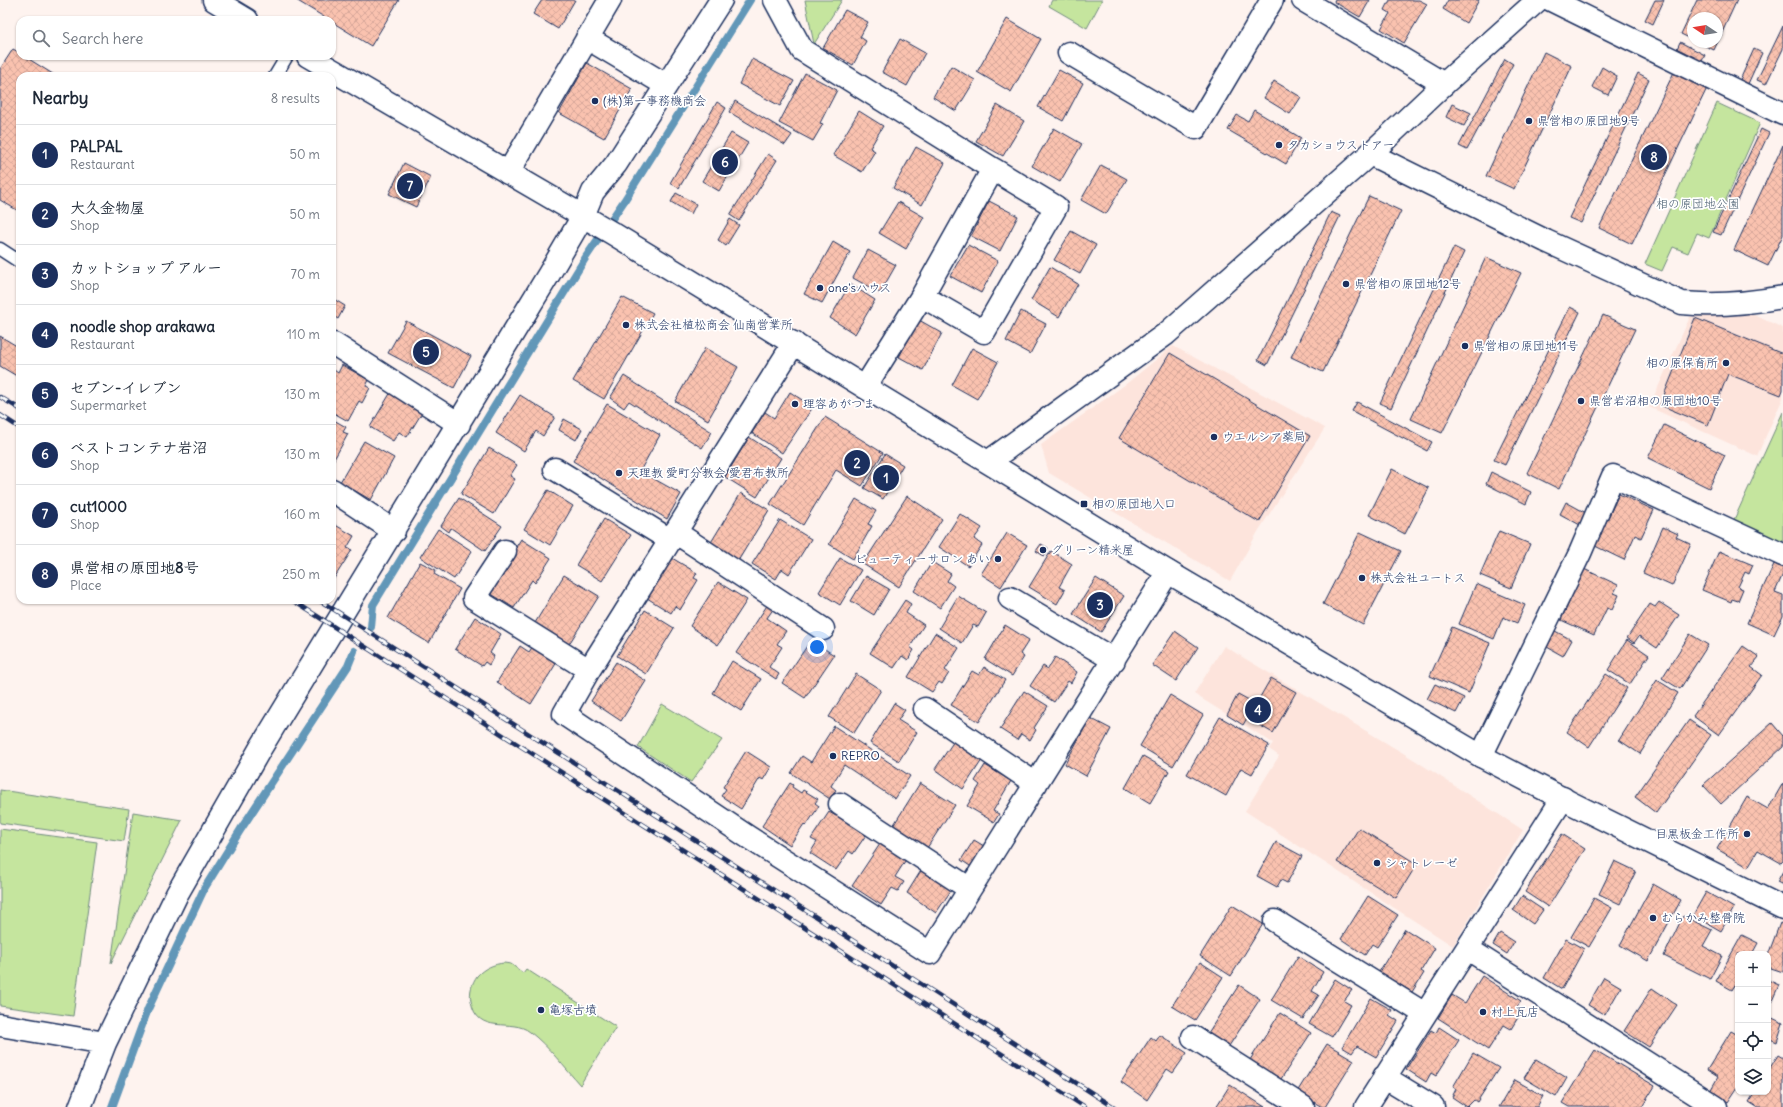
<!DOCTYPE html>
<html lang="en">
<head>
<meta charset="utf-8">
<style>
	:root { --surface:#fff; --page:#f2f2f3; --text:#1f2937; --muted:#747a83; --line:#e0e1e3; --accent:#1b2f5e }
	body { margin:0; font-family:Delius,"Klee One",sans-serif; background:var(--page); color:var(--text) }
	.controls { position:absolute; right:12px; bottom:12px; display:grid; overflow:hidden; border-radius:8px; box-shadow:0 1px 3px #0004 }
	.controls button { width:36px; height:36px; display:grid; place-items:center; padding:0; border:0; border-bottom:1px solid var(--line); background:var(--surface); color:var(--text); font:20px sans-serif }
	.compass { position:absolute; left:1687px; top:12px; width:36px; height:36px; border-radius:50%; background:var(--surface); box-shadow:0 1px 3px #0004; rotate:282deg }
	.you { position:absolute; left:817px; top:647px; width:14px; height:14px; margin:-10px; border:3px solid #fff; border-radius:50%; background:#1a73e8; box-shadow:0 0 0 6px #1a73e833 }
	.badge { display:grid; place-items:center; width:26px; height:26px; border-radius:50%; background:var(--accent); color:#fff; font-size:13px; font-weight:700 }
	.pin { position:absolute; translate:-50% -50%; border:2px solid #fff; box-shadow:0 1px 4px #0006 }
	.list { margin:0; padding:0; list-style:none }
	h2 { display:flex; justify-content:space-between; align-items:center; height:52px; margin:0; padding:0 16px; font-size:17px }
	h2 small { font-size:13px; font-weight:400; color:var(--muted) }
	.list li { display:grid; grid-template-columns:26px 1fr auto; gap:12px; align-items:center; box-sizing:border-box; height:60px; padding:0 16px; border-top:1px solid var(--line) }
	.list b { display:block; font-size:15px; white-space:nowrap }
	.list p { margin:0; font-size:13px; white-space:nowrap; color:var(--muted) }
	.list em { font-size:13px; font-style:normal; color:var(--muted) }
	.icon { flex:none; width:22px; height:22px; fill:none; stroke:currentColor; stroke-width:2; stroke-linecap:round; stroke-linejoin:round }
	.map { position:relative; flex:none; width:1783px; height:1107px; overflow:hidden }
	.search { position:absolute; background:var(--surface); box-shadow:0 1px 3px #0004; left:16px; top:16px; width:320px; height:44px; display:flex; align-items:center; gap:10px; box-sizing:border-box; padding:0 14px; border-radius:12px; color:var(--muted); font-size:15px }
	.panel { position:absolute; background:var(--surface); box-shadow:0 1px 3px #0004; left:16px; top:72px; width:320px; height:532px; border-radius:12px }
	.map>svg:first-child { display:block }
</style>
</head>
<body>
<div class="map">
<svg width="1783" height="1107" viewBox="0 0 1783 1107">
	<defs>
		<pattern id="building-cross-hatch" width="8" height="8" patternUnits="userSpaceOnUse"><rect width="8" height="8" fill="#fac2af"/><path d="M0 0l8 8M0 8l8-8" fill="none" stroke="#d6a799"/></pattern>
	</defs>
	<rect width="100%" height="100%" fill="#fef3ef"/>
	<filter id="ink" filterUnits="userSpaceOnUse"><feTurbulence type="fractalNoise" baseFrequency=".025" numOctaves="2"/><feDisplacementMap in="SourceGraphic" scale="8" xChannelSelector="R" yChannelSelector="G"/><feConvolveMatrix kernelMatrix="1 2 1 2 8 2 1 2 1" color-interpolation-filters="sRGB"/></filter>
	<g filter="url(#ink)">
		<path fill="#fde4dc" d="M1741 309 1783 328V398L1757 456 1649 407 1690 317Z
			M1173 346 1325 428 1259 530 1230 581 1049 473 1041 445 1126 384Z
			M1224 646 1413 759 1523 830 1453 946 1245 811 1279 756 1269 749 1273 743 1194 694Z"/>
		<path fill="#c5e59e" stroke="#708a7e" d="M805 0H842L814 44Z
			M1052 0H1102L1087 28 1049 6Z
			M1717 103 1760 123 1709 238 1697 233 1688 253 1673 247 1662 271 1645 264Z
			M1783 412V544L1733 522Z
			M662 704 722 740 691 782 638 747Z
			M0 790 129 809 124 841 0 823Z
			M133 812 182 820 111 963Z
			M0 829 97 842 73 1016 0 1006Z
			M504 963 511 964 523 973 526 969 616 1027 580 1085C564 1067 549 1047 530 1032 512 1017 477 1037 471 1001 469 992 472 983 477 976 484 968 494 964 504 963Z"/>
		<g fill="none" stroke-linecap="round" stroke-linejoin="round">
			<path stroke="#6297b8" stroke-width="8" d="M371 627 373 605 586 257 624 201 750 0
				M112 1107 148 1009 204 889 241 829 348 666 354 651"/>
		</g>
		<path fill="url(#building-cross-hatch)" stroke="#1b2f5e" d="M296 0H399L371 46 332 22V20H329Z
			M542 0H575L558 29 533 14Z
			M1335 0H1370L1360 17 1334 2Z
			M1390 0H1419L1427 4 1404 43 1381 29 1390 13 1385 10Z
			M1448 0H1479L1466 23 1443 9Z
			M1655 0H1664L1653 24 1645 20Z
			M1697 0H1737L1714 50 1697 42H1717V18H1693V40L1681 34Z
			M845 10 868 22 860 37 866 41 853 65 823 48Z
			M1007 19 1041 39 1011 92 977 72Z
			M1783 26V49L1766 84 1757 80Z
			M900 39 925 53 907 86 882 72Z
			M1680 42 1705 55 1701 63 1676 51Z
			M13 49 20 53V56H24L56 76H20V212L0 200V69Z
			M1754 49 1762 53 1747 86 1739 82Z
			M1544 52 1572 66 1514 189 1486 176Z
			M752 59 794 81 780 106 739 84Z
			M1505 59 1513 64 1467 150 1459 146Z
			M587 63 632 89 604 138 559 113Z
			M951 66 975 80 956 111 933 97Z
			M1602 67 1617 76 1608 95 1592 87Z
			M1059 70 1083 83 1063 121 1038 107Z
			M1675 70 1708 86 1632 244 1599 228Z
			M805 73 837 90 820 123 823 124 813 141 779 123Z
			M1638 73 1649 79 1581 223 1569 218Z
			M1274 81 1301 97 1290 114 1264 98Z
			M735 101 792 135 785 145 729 112Z
			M717 102 726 108 679 188 670 183Z
			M1452 104 1471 113 1464 126 1446 117Z
			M997 105 1024 121 1003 156 976 141Z
			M1254 110 1301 138 1286 164 1228 130 1237 115 1248 121Z
			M859 111 883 126 870 148 875 151 862 172 833 155Z
			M1054 128 1082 144 1060 182 1032 166Z
			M1761 129 1769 133 1721 235 1713 232Z
			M731 133 748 143 719 191 702 181Z
			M1783 145V235L1768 266 1734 250Z
			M916 147 945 163 922 205 893 188Z
			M768 154 777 160 739 221 730 215Z
			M404 163 431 177 416 207 389 194Z
			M1101 165 1127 179 1106 214 1081 200Z
			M676 193 696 204 691 214 671 202Z
			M1369 196 1401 211 1323 372 1291 357Z
			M989 201 1018 216 1000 251 971 236Z
			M898 202 924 217 906 249 879 233Z
			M1331 212 1340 216 1267 365 1258 360Z
			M730 219 739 225 726 246 718 240Z
			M1071 231 1096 245 1080 274 1054 260Z
			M833 242 850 252 822 303 804 294Z
			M968 245 998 261 981 293 950 276Z
			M1454 247 1464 252 1391 408 1380 403Z
			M868 250 896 265 880 293 853 278Z
			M1486 257 1521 273 1442 433 1411 419Z
			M1050 267 1078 284 1059 317 1031 300Z
			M850 284 875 300 855 334 830 318Z
			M622 297 653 313 604 399 573 381Z
			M332 298 345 306 338 319 332 315Z
			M1570 307 1580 312 1505 465 1494 460Z
			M1021 311 1046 324 1030 354 1006 341Z
			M1603 315 1635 329 1559 489 1527 473Z
			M1695 318 1783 354V390L1781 395 1728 374 1708 425 1660 405Z
			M919 320 942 333 923 370 899 357Z
			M406 321 471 356 454 388 388 353Z
			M0 336 20 348V378L0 366Z
			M705 348 738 367 708 420 675 401Z
			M972 348 998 362 977 399 952 385Z
			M1170 353 1310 436 1259 522 1119 438Z
			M342 365 369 380 366 386 370 388 362 403 359 401 348 421 332 412V374L334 370 338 373Z
			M624 376 712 432 702 448 629 401 624 408 610 398Z
			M391 392 423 411 407 437 399 432 393 441 370 427Z
			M790 392 813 407 782 453 752 433 765 412 774 418Z
			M520 395 555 417 543 436 536 431 524 451 496 433Z
			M1357 402 1432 442 1427 451 1352 411Z
			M607 404 660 435 640 471 681 494 667 519 573 461Z
			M825 417 883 453 862 486 836 470 803 525 770 504Z
			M332 419 346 427 343 432 348 434 332 463Z
			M564 419 582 429 576 440 559 430Z
			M1664 425 1725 455 1709 488 1648 458Z
			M749 437 781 458 757 497 725 477Z
			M364 441 394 458 371 500 340 482Z
			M489 448 517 465 510 476 515 479 494 514 461 494Z
			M885 454 903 465 883 499 864 488Z
			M1392 469 1429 488 1405 534 1369 515Z
			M1491 472 1531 492 1526 504 1486 484Z
			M548 490 573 506 550 545 524 529Z
			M741 493 769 510 738 561 710 544Z
			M1619 494 1654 510 1641 538 1635 535 1624 560 1595 546Z
			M907 496 942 519 899 587 863 564Z
			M459 498 502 526 485 551 451 528 449 532 441 526Z
			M856 499 876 511 868 524 872 526 853 559 829 544Z
			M1566 502 1586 513 1580 525 1560 514Z
			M960 514 982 528 974 539 982 545 968 566 939 547Z
			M604 519 631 535 602 581 576 565Z
			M780 520 811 539 789 574 782 569 776 579 752 564Z
			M332 523 354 536 347 548 352 550 333 580Z
			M1663 527 1678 534 1676 537 1691 544 1672 586 1643 573Z
			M438 529 472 551 454 579 420 557Z
			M1499 531 1530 544 1511 588 1480 575Z
			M1360 532 1401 551 1363 625 1323 604Z
			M1007 533 1027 545 1001 587 981 574Z
			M521 539 551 558 535 583 532 580 514 608 488 592Z
			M1041 544 1048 548 1044 556 1036 551Z
			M1051 551 1072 564 1059 587 1065 590 1057 604 1029 587Z
			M1719 551 1753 565 1749 574 1745 572 1738 587 1743 589 1738 601 1732 599 1731 602 1702 590Z
			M672 558 697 573 694 578 698 580 680 610 675 606 671 613 647 598Z
			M840 558 861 570 840 605 819 592Z
			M420 562 436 570 434 574 460 589 429 643 388 618Z
			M932 562 951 574 947 581 954 586 940 608 914 591Z
			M1774 564 1783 568V574L1775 592 1783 595V616L1774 635 1747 623Z
			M1584 569 1618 585 1614 593 1619 595 1612 610 1607 608 1594 635 1561 620Z
			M564 575 599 596 569 644 535 623Z
			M866 576 889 589 874 615 851 601Z
			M1096 578 1124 596 1101 632 1073 614Z
			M718 582 747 600 718 645 690 626Z
			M1476 584 1525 605 1517 623 1503 617 1494 639 1459 624Z
			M958 596 986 613 978 627 973 625 962 643 939 628Z
			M905 600 911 604 906 613 924 625 910 647 914 650 908 660 902 656 894 668 870 653Z
			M1659 602 1679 615 1657 648 1639 636 1634 643 1627 638 1650 604 1655 607Z
			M768 604 774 608 767 618 786 631 777 644 782 647 769 667 779 674 776 679 736 653Z
			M645 610 674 628 646 674 617 656Z
			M475 617 501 634 490 653 494 656 489 665 485 662 482 666 455 649Z
			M1005 625 1029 640 1020 654 1024 657 1012 676 985 659Z
			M1452 627 1490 643 1469 693 1430 676Z
			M1175 631 1198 647 1176 681 1152 665Z
			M1555 631 1572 640 1563 656 1547 647Z
			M935 633 959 648 945 670 949 673 942 684 939 682 932 692 908 677Z
			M1690 634 1708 645 1680 689 1662 678Z
			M811 640 834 655 805 698 782 683Z
			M1627 640 1649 655 1630 684 1608 670Z
			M520 646 529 652 533 646 557 662 531 704 497 682Z
			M1743 646 1759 657 1751 667 1762 675 1719 735 1693 716Z
			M1055 657 1077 672 1071 683 1068 681 1054 702 1030 686 1043 666 1048 669Z
			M732 661 761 679 741 711 713 693Z
			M616 662 646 681 621 721 591 701Z
			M984 667 1005 680 979 722 951 705 972 671 979 675Z
			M856 674 881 690 854 733 829 717Z
			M1606 674 1627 688 1589 747 1567 732Z
			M1271 678 1296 692 1273 733 1247 718 1243 725 1227 715 1238 694 1256 704Z
			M1657 680 1678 693 1640 754 1619 740Z
			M1435 684 1464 698 1456 713 1427 699Z
			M1024 691 1048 706 1034 728 1036 730 1030 740 1021 734 1017 740 1000 729Z
			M1170 695 1203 715 1173 766 1140 746Z
			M894 703 905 710 898 720 917 732 899 761 870 743Z
			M1220 717 1269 745 1252 774 1241 768 1226 796 1187 774Z
			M1090 718 1111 729 1086 776 1065 764Z
			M1689 720 1711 735 1656 813 1635 797Z
			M1772 723 1783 736V747L1721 804 1703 785Z
			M834 726 910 776 895 799 844 765 831 786 836 790 830 799 791 773 802 756 811 762Z
			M956 738 984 757 963 789 935 769Z
			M746 751 771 767 763 780 760 778 741 809 721 796 726 789 723 787Z
			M1143 756 1169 771 1150 803 1125 788Z
			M985 765 1011 781 993 811 999 814 994 822 967 806 980 785 975 781Z
			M790 783 793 785 792 787 801 793 803 790 818 799 815 803 819 806 806 826 804 824 790 845 762 826Z
			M920 783 955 805 927 848 893 826Z
			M1783 783V861L1781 863 1758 850 1748 867 1717 849 1747 797 1768 809Z
			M829 812 836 816 839 813 868 832 853 854 849 851 836 870 810 853 817 842 811 839Z
			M1359 828 1417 864 1396 898 1337 862Z
			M1562 834 1585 849 1548 907 1525 892Z
			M974 840 989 849 976 870 961 860Z
			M882 841 907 858 895 877 904 882 898 891 892 888 881 905 852 886Z
			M1276 842 1302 856 1287 883 1281 880 1277 887 1257 876Z
			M1615 861 1636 871 1620 904 1599 894Z
			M922 869 952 889 936 913 907 893Z
			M1783 871V885L1777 882Z
			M1653 884 1681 900 1648 961 1620 945Z
			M1706 892 1734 908 1721 931 1693 915Z
			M1368 896 1398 915 1377 947 1372 944 1365 955 1341 939Z
			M1522 896 1543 910 1533 924 1513 910Z
			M1594 898 1612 908 1589 947 1571 937Z
			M1232 905 1263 924 1231 976 1200 956Z
			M1683 916 1712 930 1703 946 1722 956 1710 979 1664 956Z
			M1780 923 1783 924V972L1768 967V955Z
			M1405 929 1435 948 1421 971 1424 973 1412 992 1379 972Z
			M1500 933 1514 942 1507 954 1493 945Z
			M1742 935 1758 943 1752 954H1738V980L1732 990 1716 981Z
			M1566 939 1584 949 1562 989 1544 978Z
			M1298 956 1323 972 1312 991 1319 995 1303 1019 1271 1000Z
			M1200 962 1223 977 1195 1020 1172 1006Z
			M1482 976 1521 1001 1517 1007 1522 1011 1511 1029 1504 1025 1488 1050 1438 1018 1452 995 1465 1003Z
			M1604 977 1621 987 1605 1015 1588 1005Z
			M1335 979 1352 990 1344 1001 1351 1005 1332 1037 1309 1024Z
			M1768 980 1779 985 1768 1010Z
			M1239 985 1260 999 1229 1046 1208 1033Z
			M1652 988 1677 1005 1649 1047 1624 1031Z
			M1371 998 1392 1010 1389 1015 1398 1021 1376 1057 1357 1046 1352 1053 1342 1047Z
			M1280 1013 1311 1033 1279 1082 1248 1063Z
			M1770 1017 1783 1023 1777 1042 1768 1038V1022Z
			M1439 1027 1459 1040 1436 1076 1431 1073 1426 1082 1406 1069 1431 1030 1436 1033Z
			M1731 1031 1738 1035V1087L1728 1102 1710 1091 1718 1077 1707 1070Z
			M1160 1035 1187 1053 1173 1073 1167 1069 1147 1100 1121 1082 1151 1037 1156 1041Z
			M1327 1044 1354 1060 1325 1107H1322L1297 1092Z
			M1595 1050 1655 1086 1642 1107H1569L1562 1103Z
			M1473 1053 1499 1068 1477 1102 1474 1100 1467 1107 1452 1097 1456 1089 1453 1087Z
			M1778 1055 1783 1058V1107H1757L1749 1102 1755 1092H1768V1071Z
			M1536 1059 1567 1078 1556 1097 1524 1078Z
			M1515 1080 1543 1096 1537 1107H1499Z
			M1230 1085 1265 1107H1216Z"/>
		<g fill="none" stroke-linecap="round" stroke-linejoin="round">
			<g stroke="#1b2f5e" stroke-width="15">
				<path id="service" d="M275 76 287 56
					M0 249 20 262"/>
			</g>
			<g stroke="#1b2f5e" stroke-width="25">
				<path id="minor" d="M775 0 802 50 993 169 922 296 865 387
					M1303 0 1444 84
					M1551 0 1783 114
					M587 38 666 85
					M1069 53 1196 128 1272 0
					M1370 154 1546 241 1682 303C1715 306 1750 303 1783 297
					M508 173 610 0
					M922 296 984 332 1056 207 993 169
					M794 343 589 670 564 714 748 837 930 953 1168 572
					M334 344 459 424
					M555 469 670 540
					M332 490 394 531
					M675 532 823 629
					M505 551 474 598 589 670
					M1010 598 1114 660
					M925 709 1036 784
					M1481 756 1580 553 1613 476 1783 555
					M840 804 970 889
					M1275 921 1425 1014
					M1468 949 1716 1107
					M0 1025 105 1043
					M1193 1037 1303 1107
					M1384 1077 1433 1107
					M80 1107 105 1043 177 894 260 749 549 274 583 216 593 192 616 164 721 0
					M1366 1107 1563 798"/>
			</g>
			<g stroke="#1b2f5e" stroke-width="25">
				<path id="tertiary" d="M214 0 247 20
					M308 56 612 233 1168 572 1481 756 1571 803 1783 908
					M988 462 1166 334 1370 154 1444 84 1538 0"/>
			</g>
			<use href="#service" stroke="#fff" stroke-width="12"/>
			<use href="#minor" stroke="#fff" stroke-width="22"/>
			<use href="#tertiary" stroke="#fff" stroke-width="22"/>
			<g stroke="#1b2f5e" stroke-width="4.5">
				<path id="rail" d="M0 397 20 409
					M0 415 20 428
					M292 600 1085 1107
					M319 600 1114 1107"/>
			</g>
			<use href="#rail" stroke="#fff" stroke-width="3" stroke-dasharray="9" stroke-linecap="butt"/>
		</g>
	</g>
	<g fill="#1b2f5e" stroke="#fff" stroke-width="1.5">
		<circle cx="595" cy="101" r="4"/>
		<circle cx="1529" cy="121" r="4"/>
		<circle cx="1279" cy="145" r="4"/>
		<circle cx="1346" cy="284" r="4"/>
		<circle cx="820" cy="288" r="4"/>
		<circle cx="626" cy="325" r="4"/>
		<circle cx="1465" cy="346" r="4"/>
		<circle cx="1726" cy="363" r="4"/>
		<circle cx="1581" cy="401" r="4"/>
		<circle cx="795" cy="404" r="4"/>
		<circle cx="1214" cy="437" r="4"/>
		<circle cx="619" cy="473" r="4"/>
		<rect x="1080" y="500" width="8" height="8" rx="2"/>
		<circle cx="1043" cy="550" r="4"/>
		<circle cx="998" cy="559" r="4"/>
		<circle cx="1362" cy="578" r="4"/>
		<circle cx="833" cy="756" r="4"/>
		<circle cx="1747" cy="834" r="4"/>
		<circle cx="1377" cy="863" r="4"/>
		<circle cx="1653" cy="918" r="4"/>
		<circle cx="541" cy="1010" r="4"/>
		<circle cx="1483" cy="1012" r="4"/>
	</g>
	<g text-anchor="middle" stroke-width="3.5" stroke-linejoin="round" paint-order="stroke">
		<g font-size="12" fill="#1b2f5e" stroke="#fff" text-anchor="start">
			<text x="603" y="105">(株)第一事務機商会</text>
			<text x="1537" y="125">県営相の原団地9号</text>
			<text x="1287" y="149">タカショウストアー</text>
			<text x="1354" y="288">県営相の原団地12号</text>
			<text x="828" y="292">one'sハウス</text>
			<text x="634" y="329">株式会社植松商会 仙南営業所</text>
			<text x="1473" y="350">県営相の原団地11号</text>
			<text x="1718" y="367" text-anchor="end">相の原保育所</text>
			<text x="1589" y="405">県営岩沼相の原団地10号</text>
			<text x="803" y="408">理容あがつま</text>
			<text x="1222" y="441">ウエルシア薬局</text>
			<text x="627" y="477">天理教 愛町分教会 愛君布教所</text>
			<text x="1092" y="508">相の原団地入口</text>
			<text x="1051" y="554">グリーン精米屋</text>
			<text x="990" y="563" text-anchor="end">ビューティーサロン あい</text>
			<text x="1370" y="582">株式会社ユートス</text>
			<text x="841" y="760">REPRO</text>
			<text x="1739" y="838" text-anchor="end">目黒板金工作所</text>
			<text x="1385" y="867">シャトレーゼ</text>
			<text x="1661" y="922">むらかみ整骨院</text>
			<text x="549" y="1014">亀塚古墳</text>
			<text x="1491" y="1016">村上瓦店</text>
		</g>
		<g font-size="12" fill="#465c6e" stroke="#fff">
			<text x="1698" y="208">相の原団地公園</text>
		</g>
	</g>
</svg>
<div class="controls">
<button>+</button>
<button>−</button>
<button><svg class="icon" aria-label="locate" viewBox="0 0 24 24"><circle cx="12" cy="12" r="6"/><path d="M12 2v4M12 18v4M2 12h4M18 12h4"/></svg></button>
<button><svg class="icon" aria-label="layers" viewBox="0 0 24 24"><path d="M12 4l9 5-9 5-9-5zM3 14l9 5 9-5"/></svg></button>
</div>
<svg class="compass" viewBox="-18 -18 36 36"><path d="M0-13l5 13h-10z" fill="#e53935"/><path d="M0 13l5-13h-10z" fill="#747a83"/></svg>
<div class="you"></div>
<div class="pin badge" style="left:886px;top:478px">1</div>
<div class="pin badge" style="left:857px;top:463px">2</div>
<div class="pin badge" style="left:1100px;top:605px">3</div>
<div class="pin badge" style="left:1258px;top:710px">4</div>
<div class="pin badge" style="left:426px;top:352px">5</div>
<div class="pin badge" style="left:725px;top:162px">6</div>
<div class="pin badge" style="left:410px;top:186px">7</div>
<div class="pin badge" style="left:1654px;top:157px">8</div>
<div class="search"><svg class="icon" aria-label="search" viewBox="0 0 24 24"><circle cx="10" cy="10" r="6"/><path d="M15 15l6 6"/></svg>Search here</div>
<section class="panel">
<h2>Nearby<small>8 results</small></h2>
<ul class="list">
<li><span class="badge">1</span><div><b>PALPAL</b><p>Restaurant</p></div><em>50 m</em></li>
<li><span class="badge">2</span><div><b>大久金物屋</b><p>Shop</p></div><em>50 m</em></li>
<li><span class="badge">3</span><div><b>カットショップ アルー</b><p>Shop</p></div><em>70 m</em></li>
<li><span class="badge">4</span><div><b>noodle shop arakawa</b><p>Restaurant</p></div><em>110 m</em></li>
<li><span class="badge">5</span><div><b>セブン-イレブン</b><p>Supermarket</p></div><em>130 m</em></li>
<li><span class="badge">6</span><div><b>ベストコンテナ岩沼</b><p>Shop</p></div><em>130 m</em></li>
<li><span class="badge">7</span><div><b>cut1000</b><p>Shop</p></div><em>160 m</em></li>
<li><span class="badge">8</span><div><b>県営相の原団地8号</b><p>Place</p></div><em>250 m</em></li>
</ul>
</section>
</div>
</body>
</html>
